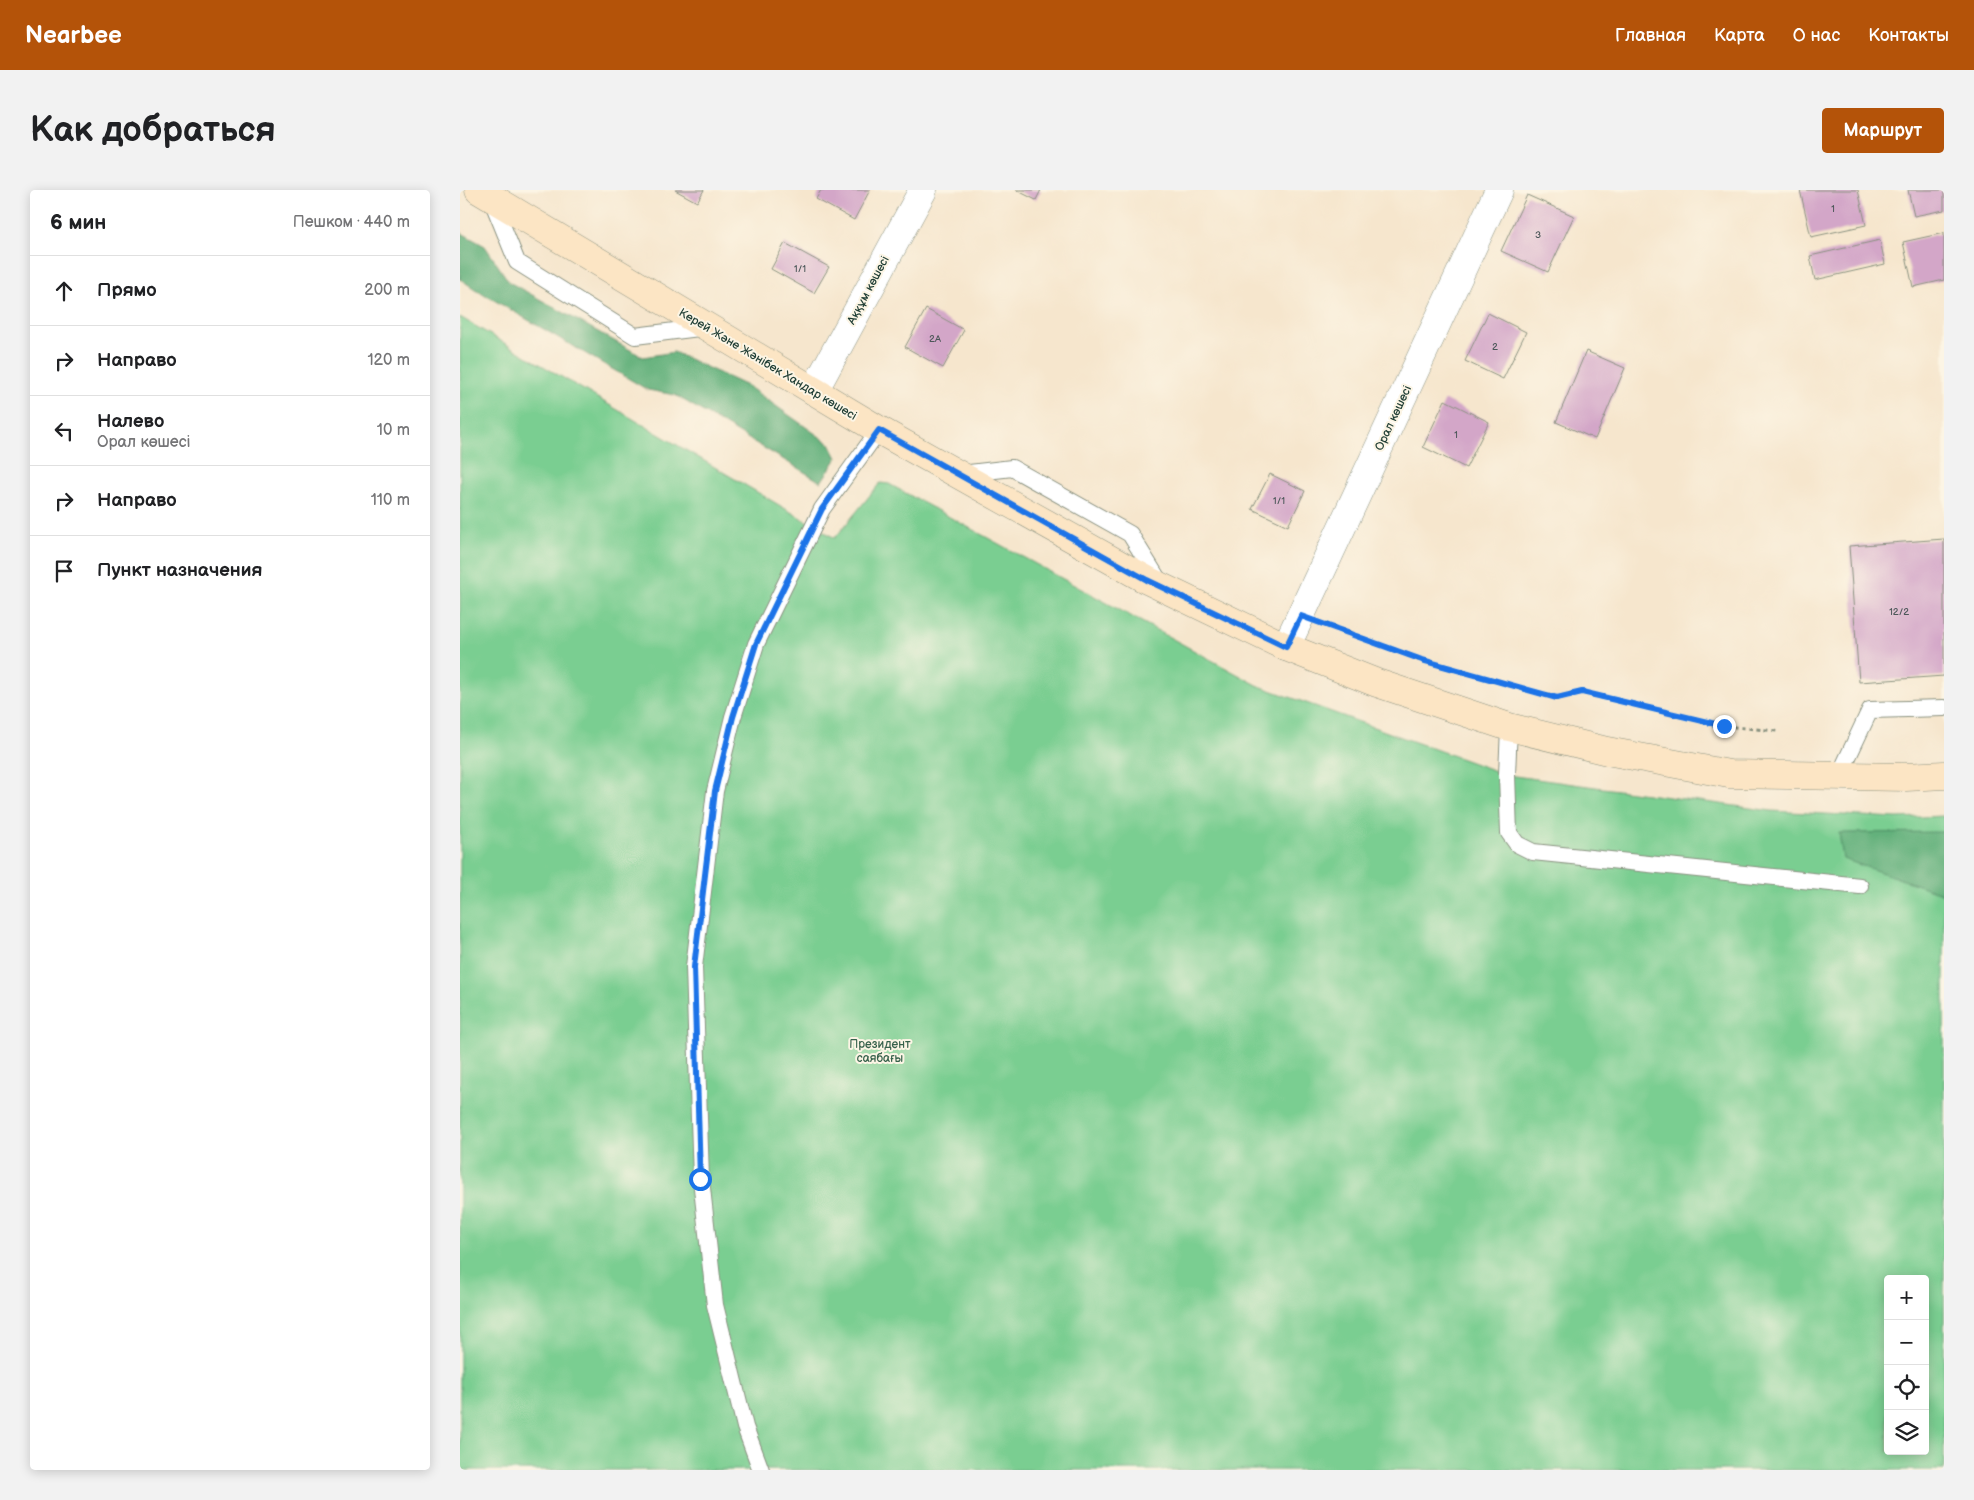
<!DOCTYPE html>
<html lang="ru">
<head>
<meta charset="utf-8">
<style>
	:root { --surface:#fff; --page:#f2f2f2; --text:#202124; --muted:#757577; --line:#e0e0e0; --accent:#b45309 }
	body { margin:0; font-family:"Balsamiq Sans",sans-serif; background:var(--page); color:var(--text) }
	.controls { position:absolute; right:15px; bottom:15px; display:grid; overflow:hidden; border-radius:5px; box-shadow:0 2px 12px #0003 }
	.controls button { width:45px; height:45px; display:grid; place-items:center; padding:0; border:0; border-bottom:1px solid var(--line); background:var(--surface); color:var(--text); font:25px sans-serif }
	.stop { position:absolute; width:15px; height:15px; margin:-11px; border:4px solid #1a73e8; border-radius:50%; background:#fff }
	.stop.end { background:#1a73e8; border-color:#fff; box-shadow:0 1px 5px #0008 }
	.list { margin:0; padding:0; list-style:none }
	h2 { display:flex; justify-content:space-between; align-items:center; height:65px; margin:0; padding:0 20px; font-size:21px }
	h2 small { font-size:16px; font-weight:400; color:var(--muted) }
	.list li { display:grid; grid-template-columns:32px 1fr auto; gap:15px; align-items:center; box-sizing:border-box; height:70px; padding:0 20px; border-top:1px solid var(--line) }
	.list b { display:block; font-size:19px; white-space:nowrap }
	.list p { margin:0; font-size:16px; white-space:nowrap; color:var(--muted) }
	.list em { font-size:16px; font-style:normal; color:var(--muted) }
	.icon { flex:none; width:28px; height:28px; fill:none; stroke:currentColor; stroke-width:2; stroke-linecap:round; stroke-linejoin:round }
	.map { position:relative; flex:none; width:1484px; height:1280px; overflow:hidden; border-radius:5px }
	header { display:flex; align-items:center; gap:30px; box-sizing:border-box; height:70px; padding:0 25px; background:var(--accent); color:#fff }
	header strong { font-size:24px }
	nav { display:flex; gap:28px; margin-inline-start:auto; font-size:18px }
	.intro { display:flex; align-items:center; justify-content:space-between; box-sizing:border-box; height:120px; padding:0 30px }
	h1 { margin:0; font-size:35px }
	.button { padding:12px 22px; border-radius:5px; background:var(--accent); color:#fff; font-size:18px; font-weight:700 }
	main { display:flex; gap:30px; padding:0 30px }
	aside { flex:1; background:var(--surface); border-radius:5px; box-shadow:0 2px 12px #0003 }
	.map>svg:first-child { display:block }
</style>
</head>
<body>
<header>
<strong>Nearbee</strong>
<nav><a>Главная</a><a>Карта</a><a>О нас</a><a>Контакты</a></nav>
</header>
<div class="intro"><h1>Как добраться</h1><a class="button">Маршрут</a></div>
<main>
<aside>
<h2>6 мин<small>Пешком · 440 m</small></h2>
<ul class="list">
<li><svg class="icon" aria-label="ahead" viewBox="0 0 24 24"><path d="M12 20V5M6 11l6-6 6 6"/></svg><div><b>Прямо</b></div><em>200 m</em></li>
<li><svg class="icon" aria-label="right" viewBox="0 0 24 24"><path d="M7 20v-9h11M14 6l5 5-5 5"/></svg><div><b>Направо</b></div><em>120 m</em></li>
<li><svg class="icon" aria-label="left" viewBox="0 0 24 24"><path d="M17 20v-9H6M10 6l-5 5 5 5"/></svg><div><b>Налево</b><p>Орал көшесі</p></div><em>10 m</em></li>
<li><svg class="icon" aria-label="right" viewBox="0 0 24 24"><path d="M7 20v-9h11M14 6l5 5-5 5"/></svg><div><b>Направо</b></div><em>110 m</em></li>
<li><svg class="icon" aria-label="arrive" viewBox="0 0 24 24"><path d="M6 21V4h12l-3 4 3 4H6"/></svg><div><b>Пункт назначения</b></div></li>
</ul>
</aside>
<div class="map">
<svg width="1484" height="1280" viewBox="0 0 1484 1280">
	<rect width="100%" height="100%" fill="#fcf5e5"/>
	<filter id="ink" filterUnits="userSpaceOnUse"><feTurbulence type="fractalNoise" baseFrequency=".02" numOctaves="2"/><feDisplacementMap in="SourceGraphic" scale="10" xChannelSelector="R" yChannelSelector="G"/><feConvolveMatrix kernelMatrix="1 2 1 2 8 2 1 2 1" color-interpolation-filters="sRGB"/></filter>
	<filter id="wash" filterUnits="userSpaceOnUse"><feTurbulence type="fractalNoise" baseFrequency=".0096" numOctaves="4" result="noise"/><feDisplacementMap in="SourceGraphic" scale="20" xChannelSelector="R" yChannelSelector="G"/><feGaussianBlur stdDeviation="1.12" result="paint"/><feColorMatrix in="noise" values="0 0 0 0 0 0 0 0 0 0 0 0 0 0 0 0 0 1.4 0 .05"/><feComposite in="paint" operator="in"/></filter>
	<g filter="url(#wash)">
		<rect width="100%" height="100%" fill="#f6e6cd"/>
		<path fill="#7ace91" stroke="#4c8662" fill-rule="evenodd" d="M0 127 375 348 420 293 429 294 799 496 1047 585 1312 621 1437 628 1484 626V1280H0ZM1428 1089H1465V1261H1428Z"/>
		<path fill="#63b17b" stroke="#417758" d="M0 42 25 56 49 92 183 167 214 162 289 197 370 254 377 268 361 292 215 205 188 200 15 99 0 89Z
			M1484 642V704L1383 669 1379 643Z"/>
		<g id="blocks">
			<path fill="#d3a6c8" d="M215 0H244L237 12Z
				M361 0H410L394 30 356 9Z
				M556 0H581L576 10Z
				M1340 0H1398L1406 35 1351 47Z
				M1448 0H1484V20L1454 26Z
				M1067 5 1114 26 1088 82 1041 61Z
				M1484 43V90L1453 97 1443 52Z
				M1420 50 1425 74 1355 90 1350 66Z
				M325 53 369 77 354 103 311 79Z
				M466 119 504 140 483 178 445 157Z
				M1028 123 1066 142 1043 189 1005 171Z
				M1126 161 1165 178 1135 249 1096 232Z
				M985 210 1029 232 1006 278 963 257Z
				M810 284 845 301 828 336 792 319Z
				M1484 349V486L1399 492 1389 356Z"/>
		</g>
	</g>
	<g filter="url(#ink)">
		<use href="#blocks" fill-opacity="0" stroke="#8a9280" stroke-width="1"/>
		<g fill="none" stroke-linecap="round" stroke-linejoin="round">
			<g stroke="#8a9280" stroke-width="18">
				<path id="lane" d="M31 8 57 72 175 146 247 137
					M501 284 552 278 670 344 701 394
					M1049 537 1047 585 1049 643 1057 654 1073 662 1400 696
					M1379 586 1410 520 1484 518
					M301 1280 285 1237 255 1115 241 989 234 777 255 601 273 527 296 454 362 319 419 240"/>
			</g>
			<g stroke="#8a9280" stroke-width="29">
				<path id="street" d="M354 201 463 0
					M826 457 1039 0"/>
			</g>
			<g stroke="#8a9280" stroke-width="29">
				<path id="secondary" d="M19 0 419 240 687 390 826 457 917 493 1049 537 1147 561 1269 584 1446 587 1484 585"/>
			</g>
			<path stroke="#8a9280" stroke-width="3" stroke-dasharray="4 4" stroke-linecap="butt" d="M865 434 962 470 1097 508 1121 502 1264 536 1317 541"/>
			<use href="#lane" stroke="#fff" stroke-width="16"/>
			<use href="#street" stroke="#fff" stroke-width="28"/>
			<use href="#secondary" stroke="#fce5c4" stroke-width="28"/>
		</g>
	</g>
	<g fill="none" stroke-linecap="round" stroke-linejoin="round" filter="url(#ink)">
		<path stroke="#1a73e8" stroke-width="6" d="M240 989 234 777 255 601 273 527 296 454 362 319 419 240 687 390 826 457 841 426 962 470 1097 508 1122 502 1264 536"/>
	</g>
	<g text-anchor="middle" stroke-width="4" stroke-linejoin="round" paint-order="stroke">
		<g font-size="10" fill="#4c5759">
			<text x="1373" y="22">1</text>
			<text x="1078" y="48">3</text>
			<text x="340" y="82">1/1</text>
			<text x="475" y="152">2А</text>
			<text x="1035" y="160">2</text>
			<text x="996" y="248">1</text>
			<text x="819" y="314">1/1</text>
			<text x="1439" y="425">12/2</text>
		</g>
		<g font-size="12" fill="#1f3d34" stroke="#fcf5e5">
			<text transform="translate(408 100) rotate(-62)" y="4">Аққұм көшесі</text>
			<text transform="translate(308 174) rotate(31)" y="4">Керей Және Жәнібек Хандар көшесі</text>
			<text transform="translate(933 228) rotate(-65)" y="4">Орал көшесі</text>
		</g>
		<g font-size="12" fill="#36614b" stroke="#fcf5e5">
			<text x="420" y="858">Президент<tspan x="420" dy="14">саябағы</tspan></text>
		</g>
	</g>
</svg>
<div class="controls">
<button>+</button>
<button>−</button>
<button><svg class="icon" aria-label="locate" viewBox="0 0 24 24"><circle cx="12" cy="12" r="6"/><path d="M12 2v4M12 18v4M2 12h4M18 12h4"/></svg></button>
<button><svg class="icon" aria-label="layers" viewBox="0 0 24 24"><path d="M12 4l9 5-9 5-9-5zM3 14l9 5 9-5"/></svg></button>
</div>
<div class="stop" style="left:240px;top:989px"></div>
<div class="stop end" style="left:1264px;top:536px"></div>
</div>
</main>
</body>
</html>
